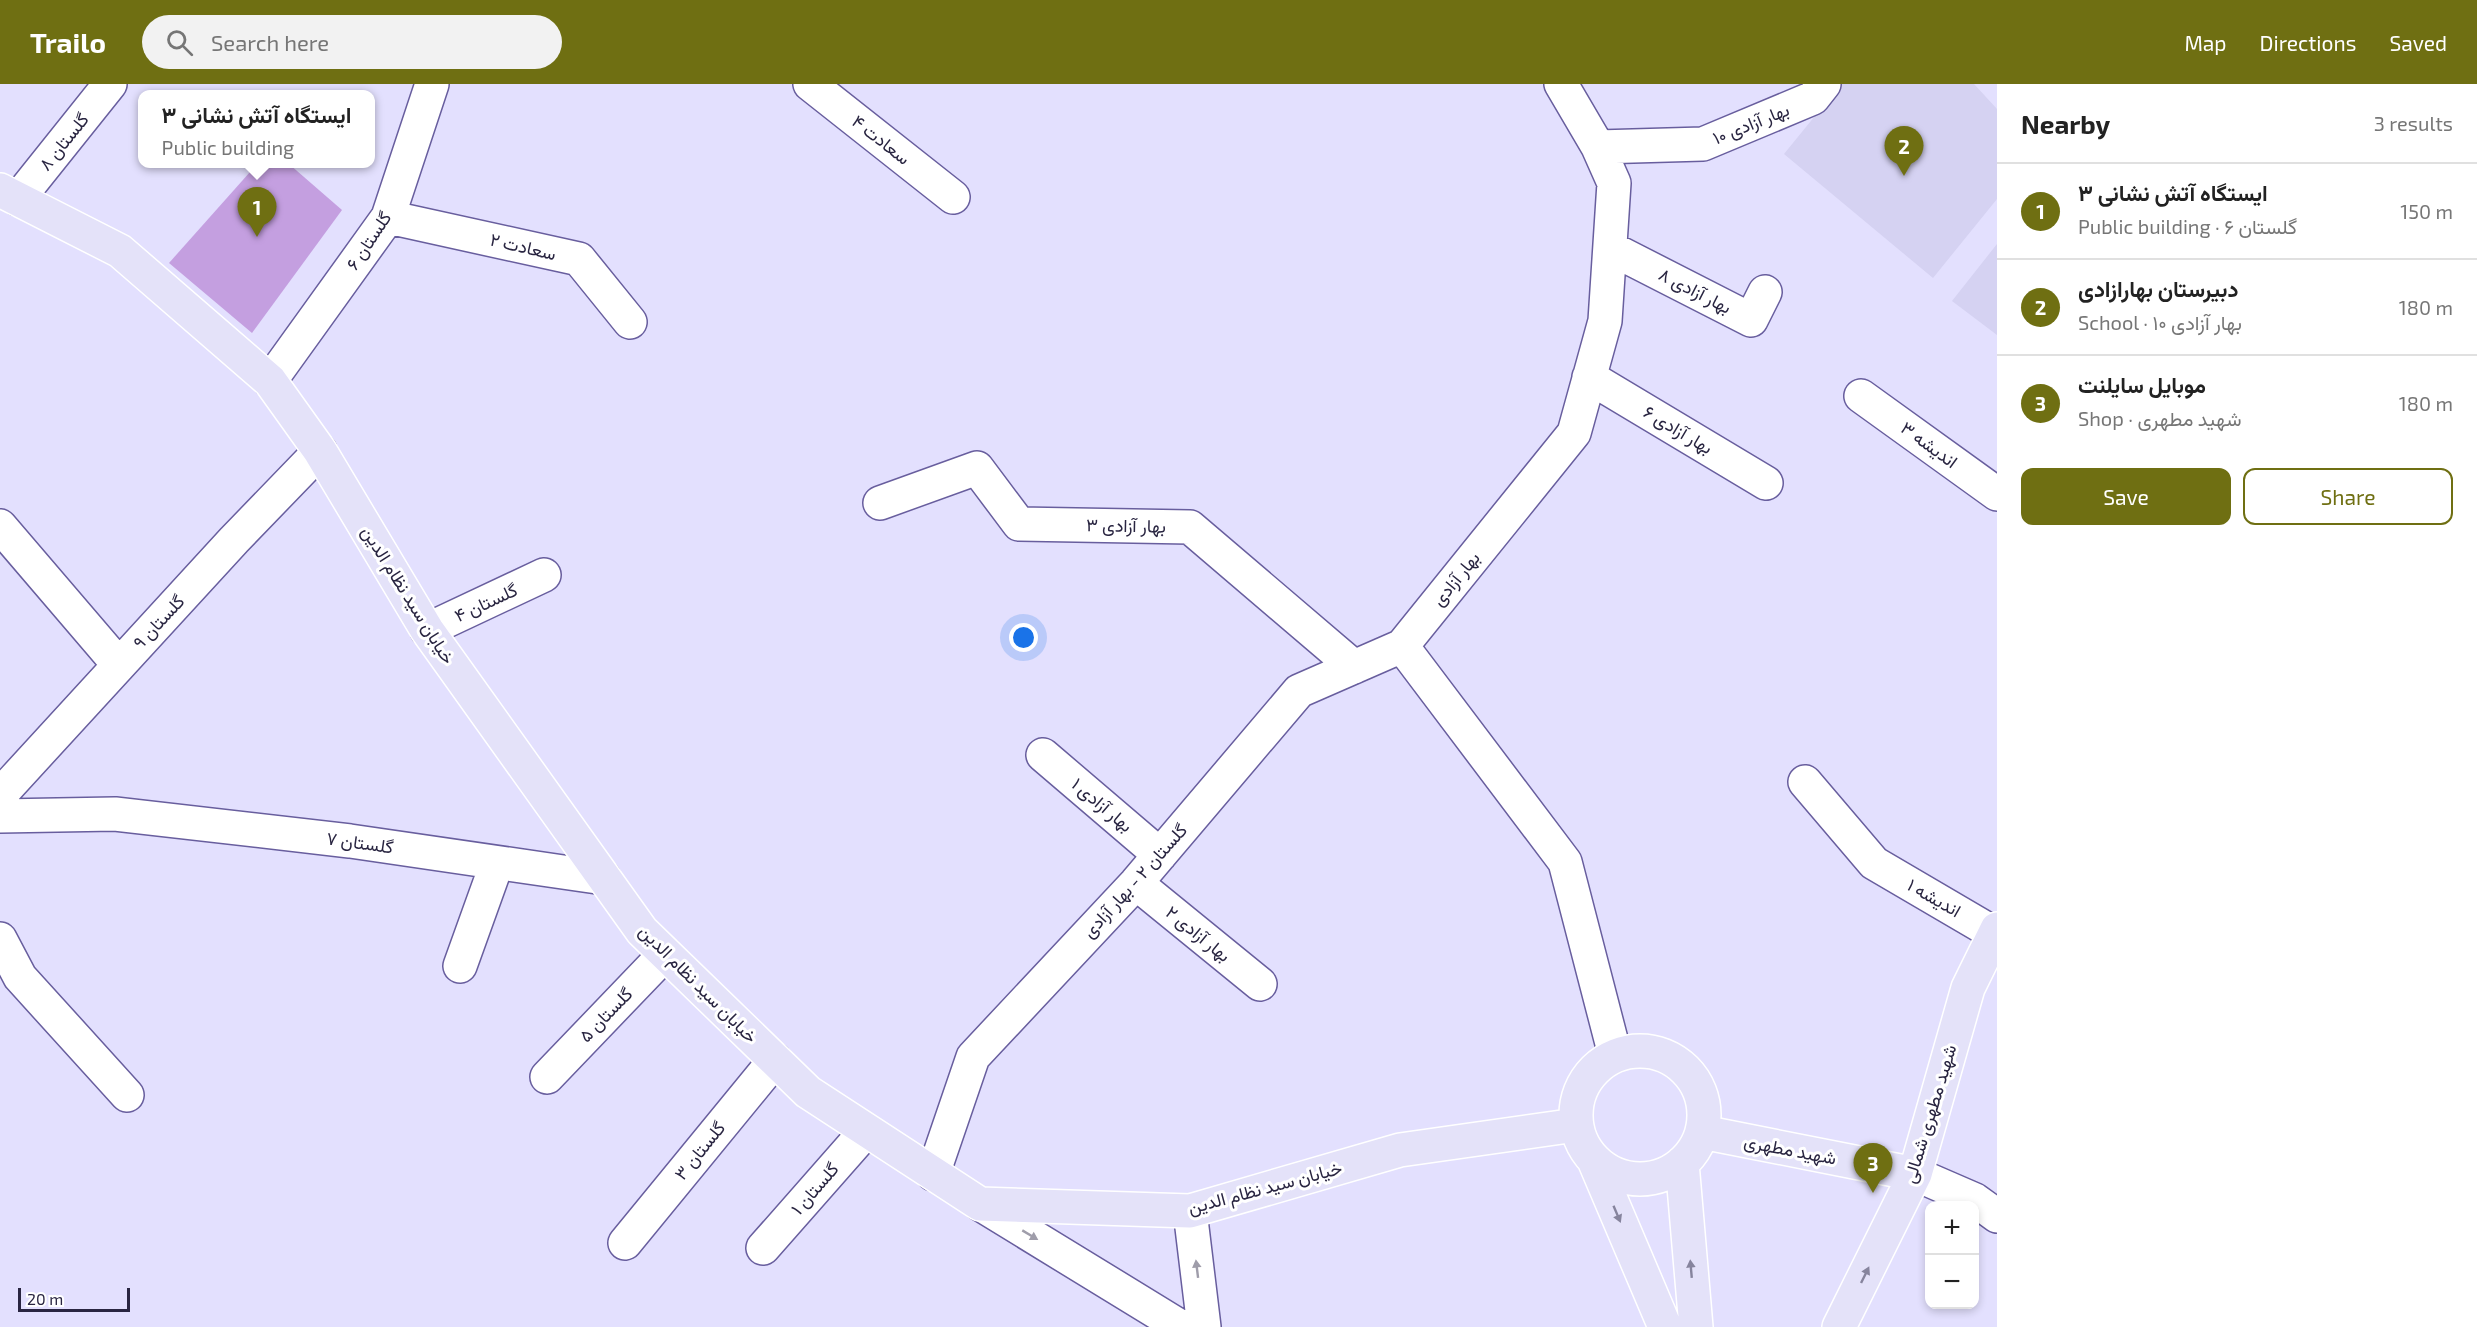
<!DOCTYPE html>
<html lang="en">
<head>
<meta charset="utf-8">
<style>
	:root { --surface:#fff; --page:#f2f2f2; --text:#222; --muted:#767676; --line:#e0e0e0; --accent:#6f6f12 }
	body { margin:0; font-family:"Exo 2",Vazirmatn,sans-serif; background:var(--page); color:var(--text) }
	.controls { position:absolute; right:18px; bottom:18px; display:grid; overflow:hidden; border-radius:12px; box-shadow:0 3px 9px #0003 }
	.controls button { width:54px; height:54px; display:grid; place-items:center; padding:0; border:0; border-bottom:2px solid var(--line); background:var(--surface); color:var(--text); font:30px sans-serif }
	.scale { position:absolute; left:18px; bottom:15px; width:112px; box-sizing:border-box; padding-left:6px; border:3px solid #292541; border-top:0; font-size:16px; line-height:21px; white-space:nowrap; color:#292541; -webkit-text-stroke:4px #fff; paint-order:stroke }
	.you { position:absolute; left:1024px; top:554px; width:21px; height:21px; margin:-15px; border:4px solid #fff; border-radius:50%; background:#1a73e8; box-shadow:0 0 0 9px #1a73e833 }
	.badge { display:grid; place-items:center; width:39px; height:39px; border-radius:50%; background:var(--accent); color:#fff; font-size:20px; font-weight:700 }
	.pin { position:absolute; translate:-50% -50px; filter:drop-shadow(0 2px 3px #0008) }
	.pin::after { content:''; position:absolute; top:32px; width:21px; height:18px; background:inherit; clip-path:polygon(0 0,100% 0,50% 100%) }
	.popup { position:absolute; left:138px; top:6px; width:237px; height:78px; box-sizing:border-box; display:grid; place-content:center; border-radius:12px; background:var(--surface); filter:drop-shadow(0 2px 4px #0005); font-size:20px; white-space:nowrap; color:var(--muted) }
	.popup b { font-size:22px; color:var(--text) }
	.popup::after { content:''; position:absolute; left:50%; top:100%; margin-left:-12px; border:12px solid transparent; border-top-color:var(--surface) }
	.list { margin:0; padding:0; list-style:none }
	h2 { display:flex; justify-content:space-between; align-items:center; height:78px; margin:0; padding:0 24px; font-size:26px }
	h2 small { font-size:20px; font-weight:400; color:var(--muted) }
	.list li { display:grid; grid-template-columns:39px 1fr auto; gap:18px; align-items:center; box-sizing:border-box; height:96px; padding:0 24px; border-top:2px solid var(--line) }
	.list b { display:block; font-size:22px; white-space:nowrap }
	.list p { margin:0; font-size:20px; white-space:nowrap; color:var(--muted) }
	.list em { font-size:20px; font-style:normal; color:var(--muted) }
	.actions { display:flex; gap:12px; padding:18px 24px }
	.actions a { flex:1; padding:14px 0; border:2px solid var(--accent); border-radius:12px; text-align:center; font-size:21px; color:var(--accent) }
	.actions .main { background:var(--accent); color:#fff }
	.icon { flex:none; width:33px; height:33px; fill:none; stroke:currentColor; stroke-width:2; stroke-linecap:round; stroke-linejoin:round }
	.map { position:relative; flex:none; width:1997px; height:1243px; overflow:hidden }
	header { display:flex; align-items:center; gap:36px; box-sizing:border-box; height:84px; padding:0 30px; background:var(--accent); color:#fff }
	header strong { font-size:28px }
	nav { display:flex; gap:33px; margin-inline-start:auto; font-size:21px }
	.search { width:420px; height:54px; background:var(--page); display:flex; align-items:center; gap:15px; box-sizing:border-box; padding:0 21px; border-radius:33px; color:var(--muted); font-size:22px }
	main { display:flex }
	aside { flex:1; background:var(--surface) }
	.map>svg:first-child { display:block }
</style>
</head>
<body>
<header>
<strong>Trailo</strong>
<div class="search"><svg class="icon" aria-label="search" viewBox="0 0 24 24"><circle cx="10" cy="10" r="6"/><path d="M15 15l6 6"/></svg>Search here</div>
<nav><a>Map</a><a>Directions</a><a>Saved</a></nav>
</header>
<main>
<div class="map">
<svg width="1997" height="1243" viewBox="0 0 1997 1243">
	<rect width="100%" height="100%" fill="#e3e0fe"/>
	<path fill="#d5d2f2" d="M1841 0H1974L1997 25V115L1933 194 1784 70Z
		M1997 160V251L1952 217Z"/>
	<path fill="#c49fe0" d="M257 80H289L342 126 252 249 169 179Z"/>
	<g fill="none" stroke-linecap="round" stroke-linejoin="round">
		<g stroke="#685e9e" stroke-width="36">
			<path id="minor" d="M810 0 953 113
				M1561 0 1598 63 1614 99 1605 237 1574 349 1402 562 1565 778 1615 971
				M1598 63 1703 60 1813 14 1824 0
				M18 115 110 0
				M388 133 579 175 630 238
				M1610 164 1751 236 1765 208
				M1589 293 1766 399
				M270 297 388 133 432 0
				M1861 312 1997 410
				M880 419 977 384 1019 440 1190 443 1354 583
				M0 442 119 581
				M427 546 544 491
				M1043 671 1160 771
				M1805 698 1874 779 1997 851
				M0 711 234 456 320 367
				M0 732 115 730 350 757 604 794
				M1136 799 1260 900
				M0 855 20 893 127 1011
				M460 882 497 779
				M547 993 665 870
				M933 1090 973 973 1136 799 1299 607 1402 562
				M1915 1090 1975 1116 1997 1132
				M980 1120 1181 1243
				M1190 1127 1204 1243
				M625 1159 775 976
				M763 1164 866 1047"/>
		</g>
		<g stroke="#fff" stroke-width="36">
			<path id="major" d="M0 106 120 167 270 297 320 367 427 546 642 847 808 1008 980 1120 1190 1127 1400 1066 1576 1041
				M1576 1031a64 64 0 1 1 128 0a64 64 0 1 1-128 0Z
				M1702 1048 1915 1090
				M1594 1076 1665 1243
				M1682 1079 1696 1243
				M1839 1243 1915 1090 1968 904 1997 845"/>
		</g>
		<use href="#minor" stroke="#fff" stroke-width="33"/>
		<use href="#major" stroke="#e4e2f9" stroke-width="33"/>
	</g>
	<defs><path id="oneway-solid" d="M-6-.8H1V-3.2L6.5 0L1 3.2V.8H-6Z" transform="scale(1.5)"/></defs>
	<g fill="#86849d">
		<use href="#oneway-solid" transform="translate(1617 1130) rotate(67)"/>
		<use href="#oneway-solid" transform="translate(1691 1185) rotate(-95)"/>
		<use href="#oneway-solid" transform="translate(1865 1191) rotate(-64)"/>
	</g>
	<g fill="#9f9daa">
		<use href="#oneway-solid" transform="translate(1030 1151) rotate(31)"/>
		<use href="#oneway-solid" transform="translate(1197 1185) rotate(-97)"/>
	</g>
	<g text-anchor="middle" stroke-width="6" stroke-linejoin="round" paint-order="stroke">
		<g font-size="18" fill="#292541" stroke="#fff">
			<text transform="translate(1751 40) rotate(-22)" y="6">بهار آزادی ۱۰</text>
			<text transform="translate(881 56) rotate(38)" y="6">سعادت ۴</text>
			<text transform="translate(64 58) rotate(-51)" y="6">گلستان ۸</text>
			<text transform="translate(369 157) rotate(-56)" y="6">گلستان ۶</text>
			<text transform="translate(523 163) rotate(13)" y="6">سعادت ۲</text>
			<text transform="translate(1695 207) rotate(27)" y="6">بهار آزادی ۸</text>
			<text transform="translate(1678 346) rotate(31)" y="6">بهار آزادی ۶</text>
			<text transform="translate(1929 361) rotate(36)" y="6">اندیشه ۳</text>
			<text transform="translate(1126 442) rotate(1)" y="6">بهار آزادی ۳</text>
			<text transform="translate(1456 495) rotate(-51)" y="6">بهار آزادی</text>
			<text transform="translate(408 511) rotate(58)" y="6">خیابان سید نظام الدین</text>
			<text transform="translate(486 519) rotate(-25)" y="6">گلستان ۴</text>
			<text transform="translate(159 538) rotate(-47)" y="6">گلستان ۹</text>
			<text transform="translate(1102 721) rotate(40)" y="6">بهار آزادی ۱</text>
			<text transform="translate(360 759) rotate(8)" y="6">گلستان ۷</text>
			<text transform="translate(1135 797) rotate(-48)" y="6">گلستان ۲ - بهار آزادی</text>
			<text transform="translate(1934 814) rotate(30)" y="6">اندیشه ۱</text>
			<text transform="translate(1198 850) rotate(39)" y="6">بهار آزادی ۲</text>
			<text transform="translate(698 900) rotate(45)" y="6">خیابان سید نظام الدین</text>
			<text transform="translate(606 931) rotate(-46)" y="6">گلستان ۵</text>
			<text transform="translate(1930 1030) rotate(-73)" y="6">شهید مطهری شمالی</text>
			<text transform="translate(1790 1066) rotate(11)" y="6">شهید مطهری</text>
			<text transform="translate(700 1067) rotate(-51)" y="6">گلستان ۳</text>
			<text transform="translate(1265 1104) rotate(-15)" y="6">خیابان سید نظام الدین</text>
			<text transform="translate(815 1105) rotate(-49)" y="6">گلستان ۱</text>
		</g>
	</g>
</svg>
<div class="controls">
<button>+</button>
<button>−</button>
</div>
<div class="scale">20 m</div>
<div class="you"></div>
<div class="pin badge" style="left:257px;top:153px">1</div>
<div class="popup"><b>ایستگاه آتش نشانی ۳</b>Public building</div>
<div class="pin badge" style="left:1904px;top:92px">2</div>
<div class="pin badge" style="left:1873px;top:1109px">3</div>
</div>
<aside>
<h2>Nearby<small>3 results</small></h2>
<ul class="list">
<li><span class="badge">1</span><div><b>ایستگاه آتش نشانی ۳</b><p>Public building · گلستان ۶</p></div><em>150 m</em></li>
<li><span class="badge">2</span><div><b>دبیرستان بهارازادی</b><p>School · بهار آزادی ۱۰</p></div><em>180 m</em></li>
<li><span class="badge">3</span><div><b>موبایل سایلنت</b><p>Shop · شهید مطهری</p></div><em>180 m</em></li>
</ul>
<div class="actions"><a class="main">Save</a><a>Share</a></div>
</aside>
</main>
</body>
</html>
